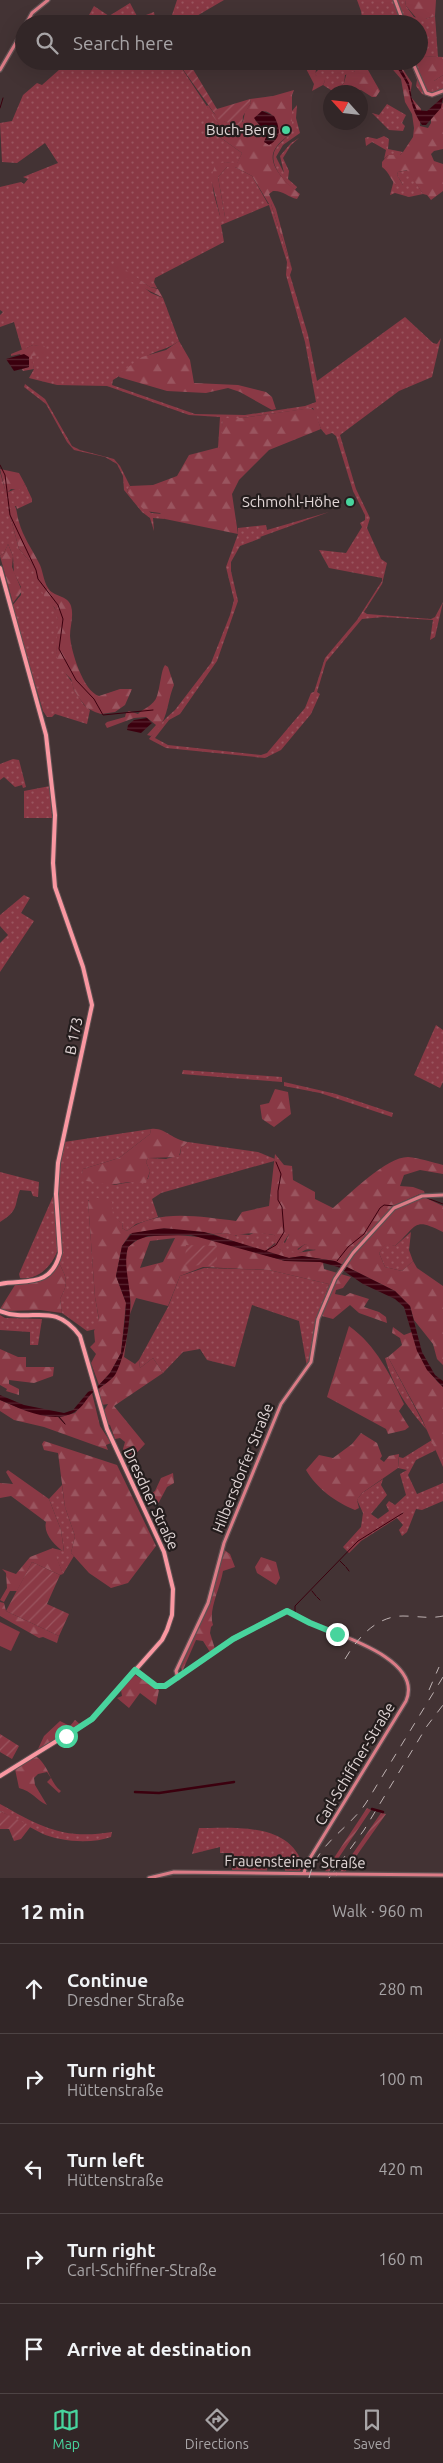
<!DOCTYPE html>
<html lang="en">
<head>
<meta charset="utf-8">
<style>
	:root { --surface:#322627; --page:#3a2e2f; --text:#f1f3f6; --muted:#a8a5a7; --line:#4d4344; --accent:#48d49d }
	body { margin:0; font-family:Ubuntu,sans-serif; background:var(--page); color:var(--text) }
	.compass { position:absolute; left:323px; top:85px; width:45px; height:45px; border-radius:50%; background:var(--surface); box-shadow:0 5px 20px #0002; rotate:297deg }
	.stop { position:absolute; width:15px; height:15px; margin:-11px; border:4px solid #48d49d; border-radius:50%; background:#fff }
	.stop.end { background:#48d49d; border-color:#fff; box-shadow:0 1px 5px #0008 }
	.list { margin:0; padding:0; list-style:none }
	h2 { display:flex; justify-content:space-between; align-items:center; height:65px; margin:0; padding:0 20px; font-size:21px }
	h2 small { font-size:16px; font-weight:400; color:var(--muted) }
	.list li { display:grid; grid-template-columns:32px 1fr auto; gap:15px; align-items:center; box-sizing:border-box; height:90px; padding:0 20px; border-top:1px solid var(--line) }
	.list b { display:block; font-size:19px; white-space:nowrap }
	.list p { margin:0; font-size:16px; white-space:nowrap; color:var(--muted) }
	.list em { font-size:16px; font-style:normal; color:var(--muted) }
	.icon { flex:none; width:28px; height:28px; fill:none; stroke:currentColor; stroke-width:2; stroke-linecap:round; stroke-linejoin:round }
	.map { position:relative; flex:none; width:443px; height:1878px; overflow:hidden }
	.search { position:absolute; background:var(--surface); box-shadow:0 5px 20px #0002; left:15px; right:15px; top:15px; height:55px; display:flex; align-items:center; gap:12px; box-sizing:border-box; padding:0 18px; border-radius:28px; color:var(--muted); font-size:19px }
	.sheet { height:515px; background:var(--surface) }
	nav { display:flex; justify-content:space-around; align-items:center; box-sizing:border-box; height:70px; border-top:1px solid var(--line); background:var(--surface); font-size:14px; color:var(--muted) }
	nav a { display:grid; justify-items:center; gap:2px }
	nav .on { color:var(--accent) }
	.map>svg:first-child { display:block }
</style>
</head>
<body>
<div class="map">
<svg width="443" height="1878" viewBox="0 0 443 1878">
	<defs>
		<pattern id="grass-dots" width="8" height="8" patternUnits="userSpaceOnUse" patternTransform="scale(1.25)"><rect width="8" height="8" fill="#8a3945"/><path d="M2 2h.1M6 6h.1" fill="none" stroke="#9a555f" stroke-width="1.8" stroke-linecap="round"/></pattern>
		<pattern id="forest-firs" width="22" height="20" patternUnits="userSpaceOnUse" patternTransform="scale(1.25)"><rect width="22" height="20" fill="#8a3945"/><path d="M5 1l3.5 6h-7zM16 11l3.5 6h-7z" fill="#9a555f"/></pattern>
		<pattern id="garden-furrows" width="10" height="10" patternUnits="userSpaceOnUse" patternTransform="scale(1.25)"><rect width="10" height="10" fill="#8a3945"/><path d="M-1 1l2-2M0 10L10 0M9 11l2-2" fill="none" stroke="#9a555f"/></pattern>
		<pattern id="water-rules" width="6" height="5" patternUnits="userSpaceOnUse" patternTransform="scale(1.25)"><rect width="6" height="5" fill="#3b000e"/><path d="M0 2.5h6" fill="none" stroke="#572430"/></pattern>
	</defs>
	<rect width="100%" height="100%" fill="#433334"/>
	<path fill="url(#grass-dots)" fill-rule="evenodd" d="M177 0H224L183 24H169Z
		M357 0H405L406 6 414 17 425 19 435 16 438 57 422 56 434 81 443 75V94L430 97 422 94 416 86 417 80 410 61H419V24H363L361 11Z
		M130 3 138 18 154 12 156 24H84L94 6 109 16Z
		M69 61H177L218 123 221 138 242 153 237 164 225 162C204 176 215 195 220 216L225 217 218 177 227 167H235L252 176 268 204H271L292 269 290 275 308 335 317 381 405 317 433 343 437 344 441 338 432 377 399 391 340 435 356 489 370 518 367 528 381 559 387 563 382 584 364 612 367 614 431 619 435 617 443 602 435 637 430 640 433 620 383 617 362 619 326 662 317 692 320 694 311 714 281 750 265 758 166 748 149 739C156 729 165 718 175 710L211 663 230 615 234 600 226 567 238 534V528L266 525 267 530 329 512 260 537 261 538 240 546 231 562V571L238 601 217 661 180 714 169 720 155 738 168 745 261 755 267 753 305 708 311 693 314 692 325 658 357 620 382 581V578L329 568 319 550 346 553 362 527 360 523 365 520V515L353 491 336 436 332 433 326 435 321 429 313 408 242 418H223L222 446 218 448 220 417 189 415 107 386 57 385 29 378 34 369 31 357 39 346 33 345 22 350 14 322 0 327V315L3 312 0 310V187L21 182 24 184 28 179 23 177 58 163 45 143 17 163 2 162 0 123 12 121 23 95 37 83 42 85ZM269 205 287 262 286 275 305 342 316 402 305 406 245 415 195 414 112 385 113 380C126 373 137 360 151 354 162 349 170 348 179 341L163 298 151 293 114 263 150 287 157 288 154 282 155 278 224 242 221 225Z
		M339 61H349L355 72 345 75 344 83 334 92 323 85 325 81 314 74 321 67H333Z
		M387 104 406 115 402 123 405 126 403 131 389 130 372 113 379 115Z
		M297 105 296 118 300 133 283 145 276 157 284 173 280 156 291 143 299 138 291 145 283 158 289 171 288 179 297 187 295 190C285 182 268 165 275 150 278 144 286 138 291 133L292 111Z
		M384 136 389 139 388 149 403 152 400 155H388L384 159 386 150 372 142 366 146 365 138 368 137 377 139Z
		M408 170 423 194 409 197 395 193 390 195 394 180 396 185H403L397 175 398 172Z
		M25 384 45 399 72 446 80 450 114 459 120 466 130 486 127 490 128 493 151 513 163 514 165 519 153 518 154 531 150 518 142 512 124 490 123 476 117 464 105 457 74 450 67 442 46 404 24 387Z
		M0 472 6 493C11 490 21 488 25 484L32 499V502L17 509 16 506 8 508 19 549 33 565 38 582 57 612 59 629 56 652 66 674 72 682 74 690 84 705 90 710 87 724 55 714 52 717H47L43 711 12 606 21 595V587L14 573 13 556 8 544 4 553 0 556Z
		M13 759 19 760 26 787 23 788 22 785 15 787 4 777 0 780V764Z
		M50 786 52 818H24V791Z
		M24 895 30 898 21 913 34 921 0 972V943L8 935 0 926V915Z
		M436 1025 443 1030V1082L440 1088 414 1075Z
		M183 1070 282 1077V1082L182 1074Z
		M284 1082 336 1094 393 1113 392 1117 320 1093 284 1086Z
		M151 1129 150 1134 119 1158 83 1169 82 1180H92L114 1185 148 1179 150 1171 146 1162 148 1158 166 1159 180 1155 181 1148 188 1142 258 1152 275 1159 274 1161 161 1193 152 1199 158 1217 136 1224 127 1231 122 1228 123 1224 88 1200 95 1297 99 1320 96 1329 87 1331 62 1313 60 1299C69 1282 67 1279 59 1263L61 1255 57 1190 64 1142Z
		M0 1172 39 1182 38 1197 33 1196 31 1191 20 1190C14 1204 20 1210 0 1222Z
		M54 1194 58 1249C53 1265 38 1281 20 1278L19 1274Z
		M256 1232 274 1235 285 1243 289 1234 298 1250 305 1244 317 1249C313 1251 309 1248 305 1250 295 1256 290 1254 279 1249L275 1243 264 1252 213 1234 227 1233 236 1236 238 1234 249 1235Z
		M411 1232 409 1250 413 1261 402 1271 385 1267 379 1253 386 1243 395 1246Z
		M204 1268 269 1270 329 1284 314 1328 312 1356 307 1367 299 1321 252 1305 235 1367 207 1360 200 1349 183 1352 163 1373 153 1358 140 1368 139 1360 168 1307 180 1276Z
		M0 1315 5 1318 42 1319 38 1345H30V1332L0 1330Z
		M388 1357 427 1430C407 1407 394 1389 385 1358Z
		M432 1440 436 1450 416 1460 408 1475 417 1494 443 1483V1501L422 1510 416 1509 407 1532 402 1536 399 1530 403 1525 397 1518 361 1541 349 1553 343 1547 361 1527 363 1513 357 1500 362 1493 383 1479 381 1485 387 1495 371 1514 378 1519 389 1511 386 1505 389 1501 395 1505 406 1495 400 1474 407 1470 398 1468 399 1457 403 1458Z
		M62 1485 65 1507 75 1536 71 1553 74 1556 63 1574 52 1548 64 1551 61 1530 49 1499Z
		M0 1804C41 1827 64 1840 112 1832L111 1837C92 1844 60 1842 41 1833 27 1826 14 1818 0 1811Z
		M199 1828C234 1828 292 1822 303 1867L299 1872 285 1871V1860H268L267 1871 232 1872V1853H220V1847L192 1854Z"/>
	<path fill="url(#forest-firs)" fill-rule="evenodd" d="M405 0H436L435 16 419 21 406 6Z
		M422 56 443 57V75L434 81 438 91 427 90 417 73Z
		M302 61H339L331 69 324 66 316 70 315 75 321 76 325 81 323 85 312 91 314 84Z
		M349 61H367L368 70 380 91 376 97H372L361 90 351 92H334L344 83 347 72H355Z
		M389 61H402V68L412 83 410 96 421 109 420 126 428 128 431 123V111L443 103V149L434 151 431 154 434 161 443 164V191L431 200 427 195 423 194 407 170 398 172 397 175 403 185 399 187C391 183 390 172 382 167V162L388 155H400L403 152 413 137 414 128 412 114 405 102 401 79 388 64Z
		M294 90 292 95V132C287 137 279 142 275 149 265 165 289 185 300 194L297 199C288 197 282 190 273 191L269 194 276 209 292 269 271 204H269L252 176 235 167H227L218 177 225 217 223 219 220 216 211 178 215 165 225 162 237 163 242 153 221 138 218 123 206 107 208 105C218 120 225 126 243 122L245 112 251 103 250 99 273 96ZM262 111C274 111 277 123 279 133L266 137 263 135 262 128 255 120Z
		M116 263 150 287 158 289 163 298C151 290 118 279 113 264Z
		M179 341 190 360 194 383 238 385 266 392 272 397 276 409 272 410 240 392 228 388 206 393 167 391 119 377 120 373 142 357 166 350Z
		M33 345 45 346 44 354 32 356 34 369 23 371 22 369 29 367 20 354 11 356V354Z
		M311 408 315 411 321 429 269 450 239 480 232 494 238 534 165 519 160 513 145 511 128 493 127 490 130 486 153 485 177 476 189 455 220 447 223 418H242Z
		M0 469 19 473 25 484 19 490 11 489 6 494Z
		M11 502C18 507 16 513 19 522 23 537 32 549 39 563 43 570 43 580 48 588 53 597 68 595 71 606 74 616 70 626 70 636 71 651 83 691 99 696L120 689H132L125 705 115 712 101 714 95 712 87 708 79 698 74 690 71 679 59 667 56 652 58 621 55 608 45 598 34 574 33 565 19 549 8 508Z
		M8 544 13 556 12 567 22 591 13 603 0 556 4 553Z
		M165 665 168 667 174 685C166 704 169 722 151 736L147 735 156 725 146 717 134 718 107 728 105 724 107 722 125 717 126 713 129 711 138 714C142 709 154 706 157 696 160 688 161 670 165 665Z
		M275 1089 288 1092 291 1114 274 1127 262 1119 260 1105 269 1103Z
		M151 1129C165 1127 172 1140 188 1142L181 1148 179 1157 148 1158 146 1162 150 1171 146 1183 129 1182 110 1185 81 1180 83 1169 119 1158 150 1134Z
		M275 1154 284 1165 292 1166 293 1180 315 1192V1199L333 1208C350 1194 386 1157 408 1157 419 1158 432 1162 443 1165V1174L420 1170 404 1175 400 1186 413 1187 424 1191 426 1198 443 1206V1232C413 1217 418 1225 395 1246L386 1244 379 1253 385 1267 402 1271 413 1261 417 1268 443 1286V1365L437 1359 433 1344 414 1320 410 1306 395 1291 335 1261 302 1256 289 1258 264 1252 277 1243 279 1249C294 1255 303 1252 316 1250L305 1244 296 1250 293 1248 289 1234 282 1245 274 1235C261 1233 245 1232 234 1236L227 1233 213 1234 204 1232 153 1230 130 1234 122 1246 116 1276 126 1303 121 1353 110 1373 99 1385 91 1363 96 1354 90 1347 95 1342 94 1331 99 1319 95 1297 88 1201 94 1197 112 1202 113 1216 123 1224 122 1228 127 1231C157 1208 200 1217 236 1221L242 1212 269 1206Z
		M168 1234 208 1238 285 1261 323 1262 324 1269 351 1277 343 1288 336 1290 335 1294 345 1296 350 1293 369 1299 364 1307 379 1312 386 1317 387 1323 359 1313 350 1305 333 1319 318 1315 329 1284 269 1270 203 1267 180 1276 168 1306 136 1298 130 1314 124 1357 135 1364 139 1360 140 1368 153 1358 163 1373 114 1406 145 1444 132 1458 127 1456 123 1449 125 1442 120 1438 115 1439 110 1425 106 1424 103 1412 108 1404 102 1405 98 1390C104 1384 111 1380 115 1374 123 1361 133 1312 130 1297 127 1281 123 1264 128 1247L140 1238ZM175 1238 163 1262 140 1268 150 1241Z
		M59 1263C67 1279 69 1282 60 1299L62 1313 40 1310 6 1311 0 1309 15 1285C33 1284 51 1280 59 1263Z
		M349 1326C376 1345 391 1376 404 1404L399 1411 409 1427 405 1430 388 1434 386 1429 327 1397Z
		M393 1327 404 1335 412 1332C418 1352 427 1373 443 1387V1467L422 1419 388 1357 402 1345 400 1338 392 1333Z
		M0 1349 18 1357H26V1367H54L53 1376 34 1383 9 1380V1384L19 1389V1395L6 1391 7 1389 0 1385Z
		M92 1393 100 1426 111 1443 106 1445 108 1450 44 1427 14 1420 0 1411V1400L19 1408 58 1417 66 1425 60 1417 75 1413Z
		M361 1433 377 1443 382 1456 380 1459 384 1462 389 1456 399 1454 398 1468 362 1493 357 1500 359 1508 355 1510C337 1503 316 1488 306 1470L319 1455 333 1458 352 1444Z
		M44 1441 117 1465 156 1546 128 1583 111 1588 89 1573 71 1553 75 1536 65 1507 58 1453 44 1450 42 1444Z
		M8 1470 49 1499 61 1530 64 1552C55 1546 43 1534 46 1522L11 1496 0 1498V1483L13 1484 6 1472Z
		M173 1473 174 1483 167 1487 158 1504 152 1493 155 1491 161 1478Z
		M53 1548 63 1574 60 1575 32 1562 17 1591H10L4 1602 0 1600 7 1588 6 1573 2 1569 16 1574 30 1557Z
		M223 1549 230 1554 235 1567 223 1571C220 1589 208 1610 213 1625L211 1627 210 1633 215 1649 210 1652 203 1641 196 1640 182 1672 181 1667 208 1604Z
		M261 1557 276 1562 280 1578 276 1585 257 1573 255 1567Z
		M0 1602 4 1603 6 1611 59 1636 57 1643 43 1637 39 1638 0 1616Z
		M135 1675 159 1690 156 1705 140 1693 129 1708 117 1698 122 1696 121 1690Z
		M75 1720 81 1725 38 1749 44 1736 60 1721 70 1726Z
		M36 1756C50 1767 49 1782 61 1791L59 1793 47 1782 51 1778 47 1772 38 1774 34 1778 35 1785 47 1805C36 1800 32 1791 19 1788L15 1769Z"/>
	<path fill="url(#garden-furrows)" d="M177 61H188L217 109 250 99 251 103 243 116 242 127 219 120Z
		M186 1245 217 1246V1266L185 1265Z
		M32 1562 60 1575 47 1604 69 1614 59 1636 6 1611Z
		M0 1734 19 1746 12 1759 0 1752Z
		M367 1808 371 1810 329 1872 324 1873Z
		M0 1811 31 1826 21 1839 14 1841 9 1829H0Z
		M381 1813 386 1814 345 1872H340Z"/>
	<path fill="#8a3945" d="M0 1622 20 1632 11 1651 0 1646Z"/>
	<path fill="url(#water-rules)" d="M394 61H397L409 83 412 99 417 110 427 111 443 97 441 108 426 125H422C413 113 411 100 408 87 405 78 397 70 394 61Z
		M262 111 274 116C280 127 282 138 269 145L264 142 266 137 262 133V128L254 118Z
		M24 354 29 357V367L14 371 6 359Z
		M147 718 152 723 141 733 127 730 128 725 134 720Z
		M164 1228 204 1232 289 1258 302 1256 335 1261 395 1291 410 1306 422 1352 435 1375 443 1381V1387L427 1370 417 1351 404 1307 395 1299 363 1284 338 1267 320 1262 285 1261 191 1235 148 1236 135 1241 128 1247C123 1266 130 1282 130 1300 131 1319 125 1358 115 1375 109 1383 99 1387 91 1394 86 1399 83 1407 76 1411 55 1426 21 1409 0 1400V1395L24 1405 64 1413 73 1410 88 1392 99 1385 110 1373 121 1353 125 1318 126 1303 116 1276 122 1246 132 1233Z"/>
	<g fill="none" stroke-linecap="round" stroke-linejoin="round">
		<path stroke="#3b000e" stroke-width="1" d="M0 108 3 98
			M0 465 5 475 10 515 36 570 38 579 58 605 63 619 59 649 76 680 94 699 103 715 153 710
			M427 1198 443 1204
			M264 1252 276 1245 284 1232 282 1207 278 1200V1191L281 1174 276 1162
			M337 1261 348 1247 364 1234 380 1208 384 1205 394 1206 419 1195
			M59 1417 65 1424
			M340 1561 345 1566
			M346 1567 349 1571
			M312 1591 316 1596
			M317 1597 320 1600
			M295 1612V1606L358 1541 403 1513"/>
		<path stroke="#3b000e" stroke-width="2.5" d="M135 1792 159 1793 234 1782
			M372 1809 383 1812"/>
		<g stroke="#5f5051" stroke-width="5.5">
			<path id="secondary" d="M395 0 404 24
				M26 24 32 13 48 0
				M412 61 426 93 432 95 443 91
				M0 70 24 29
				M135 1670 156 1686H165L233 1639 287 1611C295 1614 302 1620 311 1623 338 1635 424 1659 406 1701L307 1863 304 1873
				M178 1678 176 1671 208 1603 224 1543 281 1404 311 1362 318 1319 335 1279 353 1253 394 1208 422 1196 443 1195
				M336 1874 443 1875
				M149 1878 174 1872 329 1874"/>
		</g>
		<g stroke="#5f5051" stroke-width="6">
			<path id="primary" d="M0 568 46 735 55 815 53 863 55 887 83 967 92 1005 58 1163 56 1194 60 1253C51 1288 27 1279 0 1284
				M0 1311C32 1324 53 1300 80 1336L107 1429 164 1552 173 1589 172 1615 167 1630 162 1640 92 1719 0 1776"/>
		</g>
		<use href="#secondary" stroke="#db7b86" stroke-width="3"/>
		<use href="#primary" stroke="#f997a1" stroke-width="4"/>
		<path stroke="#beb2b2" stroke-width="1" stroke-dasharray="9 9" stroke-linecap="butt" d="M345 1659C358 1637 377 1616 403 1616 417 1616 429 1619 443 1616
			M429 1690 439 1667
			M309 1878C317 1843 348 1830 366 1803L443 1677
			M329 1878 364 1830 427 1726 443 1705"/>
		<g stroke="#5f5051" stroke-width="5.5" stroke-linecap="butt">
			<path id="secondary-bridge" d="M329 1874H336"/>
		</g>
		<use href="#secondary-bridge" stroke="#db7b86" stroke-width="3"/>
	</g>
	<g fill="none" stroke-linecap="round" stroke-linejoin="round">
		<path stroke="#48d49d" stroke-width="6" d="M66 1736 92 1719 135 1670 156 1686H165L233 1639 287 1611 310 1623 337 1634"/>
	</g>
	<g fill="#48d49d" stroke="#241d1d" stroke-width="2">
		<circle cx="286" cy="130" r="5"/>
		<circle cx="350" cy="502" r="5"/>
	</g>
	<g text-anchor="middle" stroke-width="4.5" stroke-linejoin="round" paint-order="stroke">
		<g font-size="15" fill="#e1d6d6" stroke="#241d1d" text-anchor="end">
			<text x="276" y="135">Buch-Berg</text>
			<text x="340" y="507">Schmohl-Höhe</text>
		</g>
		<g font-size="15" fill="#e1d6d6" stroke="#241d1d">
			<text transform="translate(74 1036) rotate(-78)" y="5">B 173</text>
			<text transform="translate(243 1468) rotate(-68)" y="5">Hilbersdorfer Straße</text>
			<text transform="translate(151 1499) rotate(65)" y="5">Dresdner Straße</text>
			<text transform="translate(355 1764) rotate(-59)" y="5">Carl-Schiffner-Straße</text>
			<text transform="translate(295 1862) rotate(1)" y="5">Frauensteiner Straße</text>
		</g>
	</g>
</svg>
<svg class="compass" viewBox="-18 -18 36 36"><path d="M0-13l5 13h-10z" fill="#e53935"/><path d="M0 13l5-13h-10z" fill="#a8a5a7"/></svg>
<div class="stop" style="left:66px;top:1736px"></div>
<div class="stop end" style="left:337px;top:1634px"></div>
<div class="search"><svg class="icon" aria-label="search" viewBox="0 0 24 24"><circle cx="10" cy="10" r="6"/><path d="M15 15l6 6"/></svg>Search here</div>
</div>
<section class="sheet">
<h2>12 min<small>Walk · 960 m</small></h2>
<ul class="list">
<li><svg class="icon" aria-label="ahead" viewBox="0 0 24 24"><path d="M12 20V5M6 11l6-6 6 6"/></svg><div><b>Continue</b><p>Dresdner Straße</p></div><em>280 m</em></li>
<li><svg class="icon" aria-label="right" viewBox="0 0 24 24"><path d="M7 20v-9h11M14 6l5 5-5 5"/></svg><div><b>Turn right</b><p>Hüttenstraße</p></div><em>100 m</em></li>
<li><svg class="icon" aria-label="left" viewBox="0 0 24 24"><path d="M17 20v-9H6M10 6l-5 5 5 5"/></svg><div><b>Turn left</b><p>Hüttenstraße</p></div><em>420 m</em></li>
<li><svg class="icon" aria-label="right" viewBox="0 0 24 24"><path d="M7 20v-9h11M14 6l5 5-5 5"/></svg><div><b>Turn right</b><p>Carl-Schiffner-Straße</p></div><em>160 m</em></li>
<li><svg class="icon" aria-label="arrive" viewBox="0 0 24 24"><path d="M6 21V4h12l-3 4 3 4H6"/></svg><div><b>Arrive at destination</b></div></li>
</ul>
</section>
<nav>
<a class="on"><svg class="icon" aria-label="map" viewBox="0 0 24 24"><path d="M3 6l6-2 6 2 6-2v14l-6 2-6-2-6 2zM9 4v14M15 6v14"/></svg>Map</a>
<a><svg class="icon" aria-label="directions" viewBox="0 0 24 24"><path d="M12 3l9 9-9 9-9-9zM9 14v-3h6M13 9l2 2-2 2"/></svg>Directions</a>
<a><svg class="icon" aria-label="saved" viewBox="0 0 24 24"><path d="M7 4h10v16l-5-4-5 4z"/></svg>Saved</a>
</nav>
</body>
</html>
